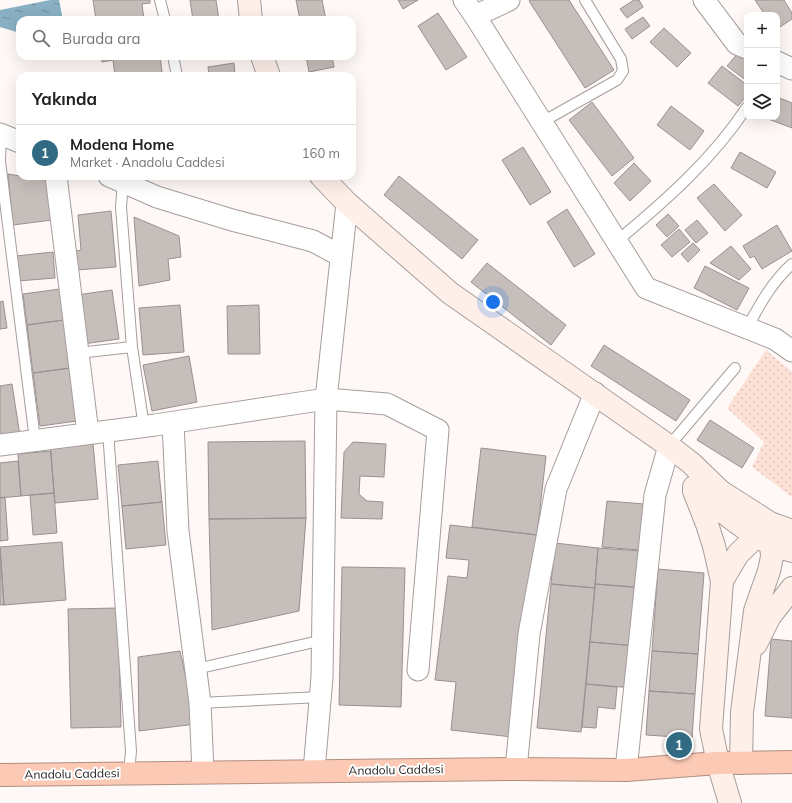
<!DOCTYPE html>
<html lang="tr">
<head>
<meta charset="utf-8">
<style>
	:root { --surface:#fff; --page:#f6f6f6; --text:#222; --muted:#767676; --line:#e0e0e0; --accent:#326a84 }
	body { margin:0; font-family:Mulish,sans-serif; background:var(--page); color:var(--text) }
	.controls { position:absolute; right:12px; top:12px; display:grid; overflow:hidden; border-radius:8px; box-shadow:0 4px 16px #0002 }
	.controls button { width:36px; height:36px; display:grid; place-items:center; padding:0; border:0; border-bottom:1px solid var(--line); background:var(--surface); color:var(--text); font:20px sans-serif }
	.you { position:absolute; left:493px; top:302px; width:14px; height:14px; margin:-10px; border:3px solid #fff; border-radius:50%; background:#1a73e8; box-shadow:0 0 0 6px #1a73e833 }
	.badge { display:grid; place-items:center; width:26px; height:26px; border-radius:50%; background:var(--accent); color:#fff; font-size:13px; font-weight:700 }
	.pin { position:absolute; translate:-50% -50%; border:2px solid #fff; box-shadow:0 1px 4px #0006 }
	.list { margin:0; padding:0; list-style:none }
	h2 { display:flex; justify-content:space-between; align-items:center; height:52px; margin:0; padding:0 16px; font-size:17px }
	h2 small { font-size:13px; font-weight:400; color:var(--muted) }
	.list li { display:grid; grid-template-columns:26px 1fr auto; gap:12px; align-items:center; box-sizing:border-box; height:56px; padding:0 16px; border-top:1px solid var(--line) }
	.list b { display:block; font-size:15px; white-space:nowrap }
	.list p { margin:0; font-size:13px; white-space:nowrap; color:var(--muted) }
	.list em { font-size:13px; font-style:normal; color:var(--muted) }
	.icon { flex:none; width:22px; height:22px; fill:none; stroke:currentColor; stroke-width:2; stroke-linecap:round; stroke-linejoin:round }
	.map { position:relative; flex:none; width:792px; height:803px; overflow:hidden }
	.search { position:absolute; background:var(--surface); box-shadow:0 4px 16px #0002; left:16px; top:16px; width:340px; height:44px; display:flex; align-items:center; gap:10px; box-sizing:border-box; padding:0 14px; border-radius:12px; color:var(--muted); font-size:15px }
	.panel { position:absolute; background:var(--surface); box-shadow:0 4px 16px #0002; left:16px; top:72px; width:340px; height:108px; border-radius:12px }
	.map>svg:first-child { display:block }
</style>
</head>
<body>
<div class="map">
<svg width="792" height="803" viewBox="0 0 792 803">
	<defs>
		<pattern id="grass-dots" width="8" height="8" patternUnits="userSpaceOnUse"><rect width="8" height="8" fill="#fde1d6"/><path d="M2 2h.1M6 6h.1" fill="none" stroke="#d9c1b7" stroke-width="1.8" stroke-linecap="round"/></pattern>
		<pattern id="water-ripples" width="26" height="14" patternUnits="userSpaceOnUse"><rect width="26" height="14" fill="#88afc3"/><path d="M2 4q2-2 4 0t4 0M15 11q2-2 4 0t4 0" fill="none" stroke="#6f8e9e"/></pattern>
	</defs>
	<rect width="100%" height="100%" fill="#fef8f6"/>
	<path fill="url(#grass-dots)" d="M766 350 792 372V497L752 467 764 442 727 408Z"/>
	<path fill="url(#water-ripples)" d="M50 0H59L63 20H20V33L0 27V10Z"/>
	<path fill="#c5bebb" stroke="#98918f" d="M93 0H150V3L142 4 144 20H96Z
		M190 0H216L219 20H193Z
		M296 0H322L326 20H300Z
		M398 0H418L403 9Z
		M530 0H569L614 70 585 88 529 1Z
		M634 0H639L643 7 627 18 620 9Z
		M755 0H784L792 13V19L777 29V15H765Z
		M438 13 467 57 446 70 418 26Z
		M643 17 650 26 632 39 625 29Z
		M664 28 691 53 677 67 650 42Z
		M739 52 747 58V81L727 66Z
		M101 56H160L162 72 143 76H115L113 60 102 62Z
		M306 56H332L334 67 309 72Z
		M234 63 235 76H209L208 67Z
		M722 66 747 85V95L738 106 708 83Z
		M777 97 792 103V128L763 117H777Z
		M592 102 634 158 612 176 569 120Z
		M671 106 704 131 690 150 657 125Z
		M523 147 551 192 530 205 502 160Z
		M740 152 776 172 767 188 731 168Z
		M634 163 651 181 630 201 614 183Z
		M8 174 50 181 52 220 13 225Z
		M399 176 478 240 462 259 384 195Z
		M714 184 742 215 725 231 697 198Z
		M567 209 595 254 574 267 547 222Z
		M111 211 116 267 77 270 76 251 81 250 78 215Z
		M668 214 679 226 667 237 656 225Z
		M134 217 179 236 181 257 168 259 170 280 139 286Z
		M697 220 708 233 696 243 685 230Z
		M777 225 792 251 762 269 754 256 750 258 743 246Z
		M679 229 690 242 672 257 661 245Z
		M693 243 700 250 688 262 681 254Z
		M731 246 751 269 739 280 710 263Z
		M53 252 55 278 18 281 16 256Z
		M487 263 566 325 551 345 471 282Z
		M705 266 749 288 737 310 694 288Z
		M60 289 64 320 27 325 23 294Z
		M112 290 119 339 83 344 77 295Z
		M3 301 7 328 0 329V302Z
		M180 305 184 352 143 355 139 308Z
		M259 305 260 354H228L227 306Z
		M64 320 70 368 33 373 27 325Z
		M604 345 690 400 676 421 591 366Z
		M189 356 197 402 152 411 143 365Z
		M70 368 77 421 40 426 33 373Z
		M12 384 20 436 0 439V386Z
		M710 420 754 448 742 468 697 440Z
		M305 441 306 518 209 519 208 442Z
		M353 442 386 444 384 477 360 476 359 494 367 501 383 502 382 519 341 518 344 452Z
		M93 443 98 499 55 503 50 446Z
		M481 448 546 456 537 535 472 527Z
		M51 451 54 493 21 496 18 454Z
		M18 461 21 496 0 498V463Z
		M158 461 162 502 122 506 118 465Z
		M54 493 57 533 33 535 30 495Z
		M5 497 8 540 0 541V498Z
		M607 501 644 504 640 550 602 547Z
		M162 502 166 545 126 549 122 506Z
		M306 518 299 611 212 630 209 519Z
		M450 525 537 535 512 737 451 730 456 682 435 680 448 576 467 578 469 560 446 558Z
		M62 542 66 600 4 605 0 547Z
		M555 543 598 548 595 588 551 584Z
		M0 548 4 605H0Z
		M598 548 641 551 638 587 595 584Z
		M342 567 405 568 401 707 339 705Z
		M658 569 704 573 698 654 652 651Z
		M551 584 595 588 581 732 537 728Z
		M595 584 642 588 637 646 590 642Z
		M118 608 121 727 71 728 68 609Z
		M771 639 792 641V718L765 716Z
		M590 642 637 646 633 688 586 684Z
		M180 651 196 724 139 731 138 657Z
		M652 651 698 654 695 694 649 691Z
		M586 684 617 687 615 709 598 707 596 728 582 727Z
		M649 691 695 694 692 738 646 735Z"/>
	<g fill="none" stroke-linecap="round" stroke-linejoin="round">
		<g stroke="#a59e9c" stroke-width="12">
			<path id="lane" d="M160 0 165 20
				M173 56 177 76
				M542 122 617 80 623 71 621 59 585 0
				M0 160 1 134
				M0 161 35 440
				M123 182 121 207 132 347 144 427
				M617 241C664 202 713 159 747 107
				M747 328C760 304 772 282 792 264
				M78 353 132 347
				M108 431 131 751 129 773
				M669 446 735 368
				M196 669 323 640
				M200 703 320 697"/>
		</g>
		<g stroke="#a59e9c" stroke-width="23">
			<path id="street" d="M464 0 475 16 646 288 775 339 792 351
				M704 0 737 44 747 48
				M475 16 509 0
				M777 62 792 69
				M0 134 20 142
				M56 176 88 433
				M109 176 157 197 232 220 313 241 341 256
				M173 423 178 531 200 703 203 772
				M0 445 155 425 326 399 387 404 438 430 418 670
				M516 769 529 634 556 489 595 393
				M626 770 655 495 669 446
				M314 771 322 677 326 399 347 203"/>
		</g>
		<g stroke="#a59e9c" stroke-width="24">
			<path id="secondary" d="M249 0 251 20
				M262 56 269 76
				M321 176 347 203 450 293 669 446 691 463 720 491 770 523 792 531
				M694 487C717 508 743 530 771 544 778 547 785 549 792 551
				M694 491 707 524 714 546 722 581
				M756 644 770 616 792 588
				M741 763 742 712 755 611 769 571 772 557 770 523
				M730 803 718 763 711 729 722 581 738 554 770 523"/>
		</g>
		<g stroke="#b08e80" stroke-width="24">
			<path id="highway" d="M0 775 516 769 626 770 718 763 792 762"/>
		</g>
		<use href="#lane" stroke="#fff" stroke-width="10"/>
		<use href="#street" stroke="#fff" stroke-width="21"/>
		<use href="#secondary" stroke="#feefe9" stroke-width="22"/>
		<use href="#highway" stroke="#fcc9b5" stroke-width="22"/>
	</g>
	<g text-anchor="middle" stroke-width="4" stroke-linejoin="round" paint-order="stroke">
		<g font-size="12" fill="#221f1e" stroke="#fff">
			<text transform="translate(396 770) rotate(-1)" y="4">Anadolu Caddesi</text>
			<text transform="translate(72 774) rotate(-1)" y="4">Anadolu Caddesi</text>
		</g>
	</g>
</svg>
<div class="controls">
<button>+</button>
<button>−</button>
<button><svg class="icon" aria-label="layers" viewBox="0 0 24 24"><path d="M12 4l9 5-9 5-9-5zM3 14l9 5 9-5"/></svg></button>
</div>
<div class="you"></div>
<div class="pin badge" style="left:679px;top:745px">1</div>
<div class="search"><svg class="icon" aria-label="search" viewBox="0 0 24 24"><circle cx="10" cy="10" r="6"/><path d="M15 15l6 6"/></svg>Burada ara</div>
<section class="panel">
<h2>Yakında<small></small></h2>
<ul class="list">
<li><span class="badge">1</span><div><b>Modena Home</b><p>Market · Anadolu Caddesi</p></div><em>160 m</em></li>
</ul>
</section>
</div>
</body>
</html>
